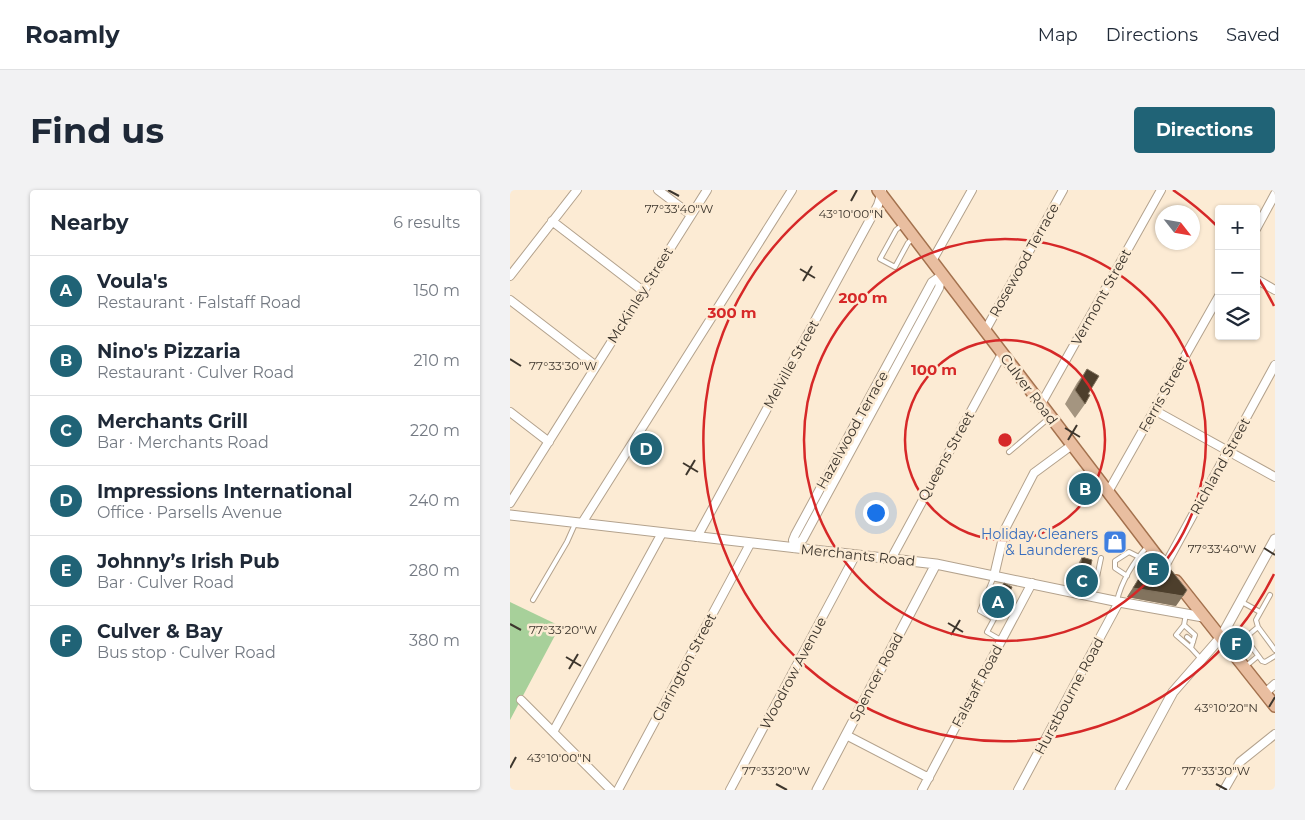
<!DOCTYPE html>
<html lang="en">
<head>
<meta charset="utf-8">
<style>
	:root { --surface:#fff; --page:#f2f2f3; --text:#1f2937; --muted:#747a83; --line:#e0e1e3; --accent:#206376 }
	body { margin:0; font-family:Montserrat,sans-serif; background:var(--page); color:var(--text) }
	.controls { position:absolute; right:15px; top:15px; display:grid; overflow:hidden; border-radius:5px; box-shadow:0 1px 4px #0004 }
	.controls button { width:45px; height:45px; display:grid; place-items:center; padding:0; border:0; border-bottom:1px solid var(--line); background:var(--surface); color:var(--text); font:25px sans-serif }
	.compass { position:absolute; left:645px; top:15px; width:45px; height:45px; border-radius:50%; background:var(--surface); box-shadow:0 1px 4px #0004; rotate:121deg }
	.you { position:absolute; left:365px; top:322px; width:18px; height:18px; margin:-12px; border:4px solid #fff; border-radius:50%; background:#1a73e8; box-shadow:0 0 0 8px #1a73e833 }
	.badge { display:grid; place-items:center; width:32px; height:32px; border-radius:50%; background:var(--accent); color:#fff; font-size:16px; font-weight:700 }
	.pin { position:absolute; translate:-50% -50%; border:2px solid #fff; box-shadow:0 1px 5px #0006 }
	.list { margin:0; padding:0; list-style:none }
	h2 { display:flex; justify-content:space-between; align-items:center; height:65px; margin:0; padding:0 20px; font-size:21px }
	h2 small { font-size:16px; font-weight:400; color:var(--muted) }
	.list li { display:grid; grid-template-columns:32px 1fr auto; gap:15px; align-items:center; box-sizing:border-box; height:70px; padding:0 20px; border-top:1px solid var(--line) }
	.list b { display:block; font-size:19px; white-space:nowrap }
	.list p { margin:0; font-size:16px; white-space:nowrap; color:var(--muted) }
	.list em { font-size:16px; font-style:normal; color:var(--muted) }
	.icon { flex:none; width:28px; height:28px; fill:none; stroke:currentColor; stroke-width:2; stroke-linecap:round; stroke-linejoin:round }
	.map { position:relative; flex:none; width:765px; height:600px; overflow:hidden; border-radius:5px }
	header { display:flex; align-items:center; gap:30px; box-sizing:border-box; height:70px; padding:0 25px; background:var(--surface); border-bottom:1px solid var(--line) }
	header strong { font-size:24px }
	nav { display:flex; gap:28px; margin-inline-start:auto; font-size:18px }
	.intro { display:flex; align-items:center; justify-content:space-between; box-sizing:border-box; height:120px; padding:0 30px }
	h1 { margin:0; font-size:35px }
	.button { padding:12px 22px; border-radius:5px; background:var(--accent); color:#fff; font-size:18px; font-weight:700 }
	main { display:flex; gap:30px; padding:0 30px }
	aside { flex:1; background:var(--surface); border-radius:5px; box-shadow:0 1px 4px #0004 }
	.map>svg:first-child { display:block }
</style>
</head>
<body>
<header>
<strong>Roamly</strong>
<nav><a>Map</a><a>Directions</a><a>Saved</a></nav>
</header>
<div class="intro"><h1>Find us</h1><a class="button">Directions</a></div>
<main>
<aside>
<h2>Nearby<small>6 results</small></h2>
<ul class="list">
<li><span class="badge">A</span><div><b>Voula's</b><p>Restaurant · Falstaff Road</p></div><em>150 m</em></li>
<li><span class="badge">B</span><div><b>Nino's Pizzaria</b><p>Restaurant · Culver Road</p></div><em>210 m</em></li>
<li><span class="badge">C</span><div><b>Merchants Grill</b><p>Bar · Merchants Road</p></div><em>220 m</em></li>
<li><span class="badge">D</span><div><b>Impressions International</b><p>Office · Parsells Avenue</p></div><em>240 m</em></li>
<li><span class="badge">E</span><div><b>Johnny’s Irish Pub</b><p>Bar · Culver Road</p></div><em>280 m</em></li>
<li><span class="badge">F</span><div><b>Culver &amp; Bay</b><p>Bus stop · Culver Road</p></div><em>380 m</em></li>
</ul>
</aside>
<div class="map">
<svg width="765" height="600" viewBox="0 0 765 600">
	<rect width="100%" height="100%" fill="#fcebd4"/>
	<path fill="#a7d09a" d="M0 412 50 436 0 530Z"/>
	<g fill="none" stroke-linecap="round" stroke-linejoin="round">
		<g stroke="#b3a28d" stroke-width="6">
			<path id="service" d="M392 35 386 40 370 69 385 77 398 53 402 49
				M499 262 539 228
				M484 386 470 421 484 429 477 442 491 450
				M617 386 605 378V371L619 362 629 367
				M760 405 746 430 748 437 736 447V449L752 471 755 472 765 466
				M583 406 591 368
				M23 410 57 352 65 334
				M607 411C611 392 624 371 637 357
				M730 411 750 422
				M676 424 674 435 685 445 681 458 691 469
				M674 435 666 445 681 458
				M748 437 765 460
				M677 447 683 452
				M736 476 748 466"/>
		</g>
		<g stroke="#b3a28d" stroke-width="10">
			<path id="minor" d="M148 0 181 25
				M42 31 133 101
				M746 39 765 4
				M422 71 462 0
				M0 86 67 0
				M746 89 765 100
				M0 110 86 176
				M475 141 553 0
				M531 214 651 0
				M644 220 765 287
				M0 222 39 252
				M598 302 709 106
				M0 313 197 0
				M72 333 282 0
				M187 347 368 15 372 2
				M284 358 283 350 285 345 422 92 432 85
				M284 358 293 349 429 98 432 85
				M381 369 492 164
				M655 376 765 175
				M484 386 495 339 524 283 562 255
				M755 503 765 494
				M11 510 101 600
				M43 542 152 343
				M336 545 419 588
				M108 600 240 354
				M220 600 345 366
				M412 600 522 393
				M508 600 609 412
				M714 600 730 572 765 544"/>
		</g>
		<g stroke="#b3a28d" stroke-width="11">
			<path id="tertiary" d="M0 325 426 374 609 412 693 427
				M307 600 426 374
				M610 600 663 502 711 447 765 349"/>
		</g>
		<g stroke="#a4724e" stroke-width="14">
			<path id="primary" d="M368 0 653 374
				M666 391 765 516"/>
		</g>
		<use href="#service" stroke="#fff" stroke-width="4"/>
		<use href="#minor" stroke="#fff" stroke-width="8"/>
		<use href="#tertiary" stroke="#fff" stroke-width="9"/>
		<use href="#primary" stroke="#e9bea0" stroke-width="11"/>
	</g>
	<path fill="#a49580" d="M577 179 578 204 575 214 565 228 555 214 567 193Z
		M646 361 666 416 617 407Z
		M572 367 578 388 574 393 565 391 569 372Z
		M494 393 499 404 495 416 490 423 478 417Z"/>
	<path fill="#82735e" d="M568 386 578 388 574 393 565 391Z
		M623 398 673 406 666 416 617 407Z"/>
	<path fill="#4d3f2c" stroke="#82735e" d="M577 179 589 186 578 204 580 205 575 214 565 200Z
		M646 361 677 400 673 406 623 398Z
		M572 367 582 370 578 388 568 386Z
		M494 393 502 397 499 404 501 405 495 416 483 409Z"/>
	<path fill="none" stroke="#3d362d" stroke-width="2" d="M158 0 169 6M341 11 347 0M290 79 305 88M293 91 302 76M0 169 11 176M555 238 570 247M558 250 567 235M173 273 188 282M176 285 185 270M754 358 765 365M438 433 453 442M0 434 11 440M441 445 450 430M56 467 71 476M59 479 68 464M759 517 765 507M0 578 6 567M266 594 277 600M706 594 717 600"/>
	<g fill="none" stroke="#d62828" stroke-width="2.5">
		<circle cx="495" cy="250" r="100"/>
		<circle cx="495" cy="250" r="201"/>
		<path d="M764 384A301 301 0 1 1 327 0M663 0A301 301 0 0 1 708 37M747 86A301 301 0 0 1 764 116"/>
	</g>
	<defs>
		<g id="shop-square" transform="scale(1.25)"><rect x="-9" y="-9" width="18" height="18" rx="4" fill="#3f7fe0" stroke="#fcebd4"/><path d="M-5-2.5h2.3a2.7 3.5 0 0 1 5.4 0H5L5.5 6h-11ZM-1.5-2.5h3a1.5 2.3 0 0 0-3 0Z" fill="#fff"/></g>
	</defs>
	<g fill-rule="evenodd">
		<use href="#shop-square" x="605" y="352"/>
	</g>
	<g text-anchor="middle" stroke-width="5" stroke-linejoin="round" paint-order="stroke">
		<g font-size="14" fill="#3d362d" stroke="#fcebd4">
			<text transform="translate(514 70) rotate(-61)" y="5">Rosewood Terrace</text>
			<text transform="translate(130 105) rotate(-58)" y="5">McKinley Street</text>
			<text transform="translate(591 107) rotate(-61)" y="5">Vermont Street</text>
			<text transform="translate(281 174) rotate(-61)" y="5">Melville Street</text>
			<text transform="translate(519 199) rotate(53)" y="5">Culver Road</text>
			<text transform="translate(653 204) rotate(-61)" y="5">Ferris Street</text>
			<text transform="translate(342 240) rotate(-61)" y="5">Hazelwood Terrace</text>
			<text transform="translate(436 266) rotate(-61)" y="5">Queens Street</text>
			<text transform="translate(710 276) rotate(-61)" y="5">Richland Street</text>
			<text transform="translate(348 365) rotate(6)" y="5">Merchants Road</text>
			<text transform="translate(174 477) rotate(-62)" y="5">Clarington Street</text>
			<text transform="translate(283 483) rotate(-62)" y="5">Woodrow Avenue</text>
			<text transform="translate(366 487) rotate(-62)" y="5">Spencer Road</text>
			<text transform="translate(467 496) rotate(-62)" y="5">Falstaff Road</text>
			<text transform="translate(559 506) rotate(-62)" y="5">Hurstbourne Road</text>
		</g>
		<g font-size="14" fill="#366cbe" stroke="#fcebd4" text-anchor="end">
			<text x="588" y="349">Holiday Cleaners<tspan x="588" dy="16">&amp; Launderers</tspan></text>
		</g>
	</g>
	<g font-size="12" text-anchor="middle" fill="#3d362d" stroke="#fcebd4" stroke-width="5" stroke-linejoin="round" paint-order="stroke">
		<text x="169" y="23">77°33'40"W</text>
		<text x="341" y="28">43°10'00"N</text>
		<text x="53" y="180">77°33'30"W</text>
		<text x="712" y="363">77°33'40"W</text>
		<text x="53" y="444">77°33'20"W</text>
		<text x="716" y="522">43°10'20"N</text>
		<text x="49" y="572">43°10'00"N</text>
		<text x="266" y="585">77°33'20"W</text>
		<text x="706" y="585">77°33'30"W</text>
	</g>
	<circle cx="495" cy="250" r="8" fill="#d62828" stroke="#fcebd4" stroke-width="2.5"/>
	<g font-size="15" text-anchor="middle" font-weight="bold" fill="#d62828" stroke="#fcebd4" stroke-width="5" stroke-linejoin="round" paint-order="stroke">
		<text x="353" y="113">200 m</text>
		<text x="222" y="128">300 m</text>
		<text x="424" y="185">100 m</text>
	</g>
</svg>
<div class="controls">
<button>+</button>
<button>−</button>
<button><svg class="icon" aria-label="layers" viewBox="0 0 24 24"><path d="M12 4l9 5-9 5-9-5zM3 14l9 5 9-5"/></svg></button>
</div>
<svg class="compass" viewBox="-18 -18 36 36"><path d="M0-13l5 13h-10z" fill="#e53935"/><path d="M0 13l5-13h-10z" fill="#747a83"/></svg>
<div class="you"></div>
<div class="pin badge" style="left:488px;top:412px">A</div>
<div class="pin badge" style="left:575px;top:299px">B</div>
<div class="pin badge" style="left:572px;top:391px">C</div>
<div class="pin badge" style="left:136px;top:259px">D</div>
<div class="pin badge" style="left:643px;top:379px">E</div>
<div class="pin badge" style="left:726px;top:454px">F</div>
</div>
</main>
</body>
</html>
